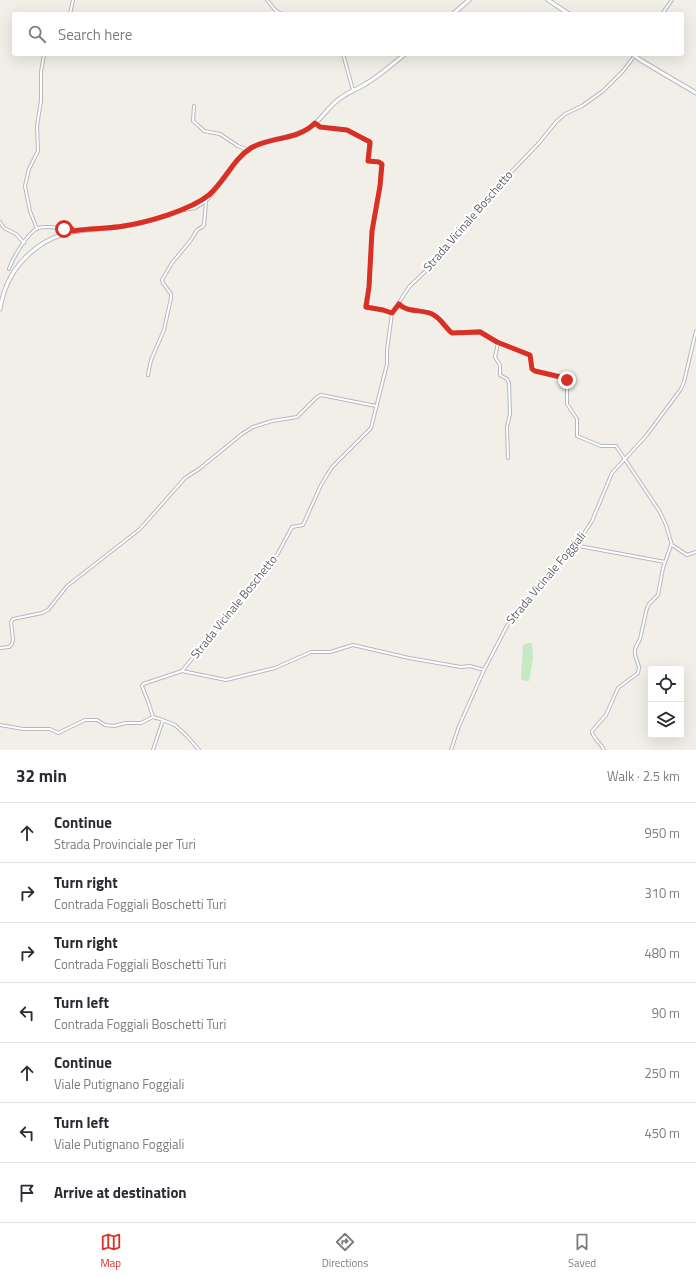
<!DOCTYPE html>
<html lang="en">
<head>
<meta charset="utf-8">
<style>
	:root { --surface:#fff; --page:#f2f2f3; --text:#2b2b33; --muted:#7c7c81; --line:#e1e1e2; --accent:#d93025 }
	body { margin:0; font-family:"Titillium Web",sans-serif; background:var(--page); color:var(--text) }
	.controls { position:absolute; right:12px; bottom:12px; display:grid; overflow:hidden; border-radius:4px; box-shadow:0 4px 16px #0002 }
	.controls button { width:36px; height:36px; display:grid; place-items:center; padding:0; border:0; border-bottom:1px solid var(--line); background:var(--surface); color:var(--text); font:20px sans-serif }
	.stop { position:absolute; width:12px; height:12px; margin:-9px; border:3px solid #d93025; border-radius:50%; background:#fff }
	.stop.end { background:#d93025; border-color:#fff; box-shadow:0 1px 4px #0008 }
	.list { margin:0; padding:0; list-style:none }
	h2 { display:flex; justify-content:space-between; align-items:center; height:52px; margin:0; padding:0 16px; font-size:17px }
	h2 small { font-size:13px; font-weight:400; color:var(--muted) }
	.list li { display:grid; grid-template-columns:26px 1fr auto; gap:12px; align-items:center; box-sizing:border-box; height:60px; padding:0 16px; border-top:1px solid var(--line) }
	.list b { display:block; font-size:15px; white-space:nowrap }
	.list p { margin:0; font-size:13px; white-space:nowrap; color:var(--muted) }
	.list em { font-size:13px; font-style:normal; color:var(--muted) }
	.icon { flex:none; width:22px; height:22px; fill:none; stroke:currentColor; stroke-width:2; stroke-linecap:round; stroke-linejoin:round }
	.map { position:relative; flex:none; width:696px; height:750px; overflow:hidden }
	.search { position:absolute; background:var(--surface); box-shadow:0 4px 16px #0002; left:12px; right:12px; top:12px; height:44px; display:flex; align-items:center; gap:10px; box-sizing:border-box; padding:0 14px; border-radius:4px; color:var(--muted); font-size:15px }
	.sheet { height:472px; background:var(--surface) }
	nav { display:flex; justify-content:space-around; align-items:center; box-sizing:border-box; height:56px; border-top:1px solid var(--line); background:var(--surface); font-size:11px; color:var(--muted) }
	nav a { display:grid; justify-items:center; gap:2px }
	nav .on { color:var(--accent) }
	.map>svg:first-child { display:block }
</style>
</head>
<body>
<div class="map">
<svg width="696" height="750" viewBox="0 0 696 750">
	<rect width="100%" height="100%" fill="#f1efe8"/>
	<path fill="#c5e8c5" d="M528 643H532L533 659 529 681 522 680 521 677 523 645Z"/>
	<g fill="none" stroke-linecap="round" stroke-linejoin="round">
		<g stroke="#b5b8bc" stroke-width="4">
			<path id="street" d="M267 0 276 11 282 14
				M70 14 73 0
				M662 14 672 0
				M343 54 353 90
				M194 106 193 121 200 127 204 131 220 134 238 146 245 149
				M316 123 320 127 347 130 369 141 371 144 368 161 379 162 381 164 380 186 372 231 369 287 365 306 367 308 379 309 392 313
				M206 201 215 191V189
				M0 222 4 228 16 234 24 243
				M37 229 30 211 25 186 29 169 38 151 37 126 41 101V72L44 54
				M9 269C13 258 27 233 38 228 46 225 63 229 72 229L73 231
				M399 304 405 308 431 313 441 320 452 333 480 331 497 342 530 355 532 369 535 371 567 379V404L577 419V436L601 446H616L660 512 666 525 672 545 687 555 696 552
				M498 343 495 357 500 365V375L507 379 509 383 510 414 507 427 508 458
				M148 375 151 360 164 330 171 298V294L163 283 162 280 172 263 191 240 197 230 202 227 204 225 206 201 195 208 185 210
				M577 544 579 546 665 562
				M0 648 9 647 12 644 13 639 11 622 13 619 42 613 48 610 67 586 140 529 185 478 199 469 242 434 253 427 272 421 297 417 317 397 321 395 376 406
				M182 671 277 555 292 527 303 525 321 485 332 467 371 428 387 364V350L392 313 409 287 435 262 480 209 490 194 539 143 556 122 565 114 582 106 603 91 623 71 636 54
				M153 717 149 704 142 686 143 684 182 671 226 680 275 668 311 652H330L353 645 409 658 461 667 470 666 484 670
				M0 725 23 729H50L58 733 85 720H97L105 725 114 726 126 723H141L153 717 160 719 175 725 187 736 199 750
				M153 750 163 720
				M451 750 459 726 484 670 508 624 540 584 577 544 592 521 612 473 646 436 681 389 684 382 696 331
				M604 750C601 743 592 738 592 731L606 715 618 688 638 673 639 667 635 655V649L640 639 647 608 649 604 658 595 663 568 671 545"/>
		</g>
		<g stroke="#b6babf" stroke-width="5">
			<path id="secondary" d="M548 0 569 14
				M453 14 469 0
				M642 61 696 93
				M0 309C4 283 18 261 39 246 66 227 93 231 124 226 145 223 171 215 190 207 206 200 219 186 228 173 235 163 241 154 251 148 269 137 289 140 308 129 320 122 327 108 338 100 347 92 357 90 367 83 380 75 393 64 405 54"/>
		</g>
		<use href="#street" stroke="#fff" stroke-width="2"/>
		<use href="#secondary" stroke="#fff" stroke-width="3"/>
		<g stroke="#b6babf" stroke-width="5" stroke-linecap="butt">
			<path id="secondary-bridge" d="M632 54 642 61"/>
		</g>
		<use href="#secondary-bridge" stroke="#fff" stroke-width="3"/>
	</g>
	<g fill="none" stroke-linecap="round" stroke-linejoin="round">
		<path stroke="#d93025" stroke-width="5" d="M64 229H72L73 231C90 228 107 229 124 226 149 222 190 210 209 195 225 181 233 159 251 148 272 136 297 141 315 123L320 127 347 130 370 142 368 161 379 162 382 164 380 186 372 231 369 287 366 307 383 310 392 313 399 304C407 313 421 309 432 314 441 318 445 328 452 333L480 332 497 342 530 355 532 369 535 371 565 378 567 380"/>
	</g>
	<g text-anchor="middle" stroke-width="4" stroke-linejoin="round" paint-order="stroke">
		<g font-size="12" fill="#5f6368" stroke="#fff">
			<text transform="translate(468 221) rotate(-49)" y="4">Strada Vicinale Boschetto</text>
			<text transform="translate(546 578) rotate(-50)" y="4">Strada Vicinale Foggiali</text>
			<text transform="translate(234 607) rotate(-51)" y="4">Strada Vicinale Boschetto</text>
		</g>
	</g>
</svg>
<div class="controls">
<button><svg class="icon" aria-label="locate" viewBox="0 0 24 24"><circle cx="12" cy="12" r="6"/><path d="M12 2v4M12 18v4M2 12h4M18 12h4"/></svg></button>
<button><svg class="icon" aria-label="layers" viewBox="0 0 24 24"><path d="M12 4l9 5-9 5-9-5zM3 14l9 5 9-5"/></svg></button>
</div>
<div class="stop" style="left:64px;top:229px"></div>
<div class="stop end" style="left:567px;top:380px"></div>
<div class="search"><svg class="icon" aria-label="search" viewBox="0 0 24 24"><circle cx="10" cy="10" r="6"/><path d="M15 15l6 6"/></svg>Search here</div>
</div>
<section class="sheet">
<h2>32 min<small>Walk · 2.5 km</small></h2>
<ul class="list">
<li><svg class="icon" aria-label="ahead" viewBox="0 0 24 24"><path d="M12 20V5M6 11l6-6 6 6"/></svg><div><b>Continue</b><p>Strada Provinciale per Turi</p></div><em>950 m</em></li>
<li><svg class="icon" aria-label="right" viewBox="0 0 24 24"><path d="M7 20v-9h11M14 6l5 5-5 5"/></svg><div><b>Turn right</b><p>Contrada Foggiali Boschetti Turi</p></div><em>310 m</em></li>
<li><svg class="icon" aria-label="right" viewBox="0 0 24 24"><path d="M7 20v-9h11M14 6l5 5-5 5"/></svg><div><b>Turn right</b><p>Contrada Foggiali Boschetti Turi</p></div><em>480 m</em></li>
<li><svg class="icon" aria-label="left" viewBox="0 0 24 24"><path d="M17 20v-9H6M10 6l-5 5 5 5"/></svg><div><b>Turn left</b><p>Contrada Foggiali Boschetti Turi</p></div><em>90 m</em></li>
<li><svg class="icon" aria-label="ahead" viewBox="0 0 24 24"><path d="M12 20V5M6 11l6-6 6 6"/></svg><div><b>Continue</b><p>Viale Putignano Foggiali</p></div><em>250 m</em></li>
<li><svg class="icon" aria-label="left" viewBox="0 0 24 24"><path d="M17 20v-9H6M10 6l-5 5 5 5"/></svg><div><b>Turn left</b><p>Viale Putignano Foggiali</p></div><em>450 m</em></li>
<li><svg class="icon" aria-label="arrive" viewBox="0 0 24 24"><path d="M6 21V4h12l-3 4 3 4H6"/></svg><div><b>Arrive at destination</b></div></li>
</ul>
</section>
<nav>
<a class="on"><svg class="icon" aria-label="map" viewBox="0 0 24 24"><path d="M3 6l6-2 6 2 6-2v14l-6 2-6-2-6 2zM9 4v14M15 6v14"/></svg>Map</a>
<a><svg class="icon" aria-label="directions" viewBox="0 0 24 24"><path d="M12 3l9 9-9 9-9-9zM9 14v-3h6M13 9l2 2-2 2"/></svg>Directions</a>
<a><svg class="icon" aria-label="saved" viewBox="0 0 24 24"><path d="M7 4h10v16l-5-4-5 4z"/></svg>Saved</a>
</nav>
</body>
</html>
